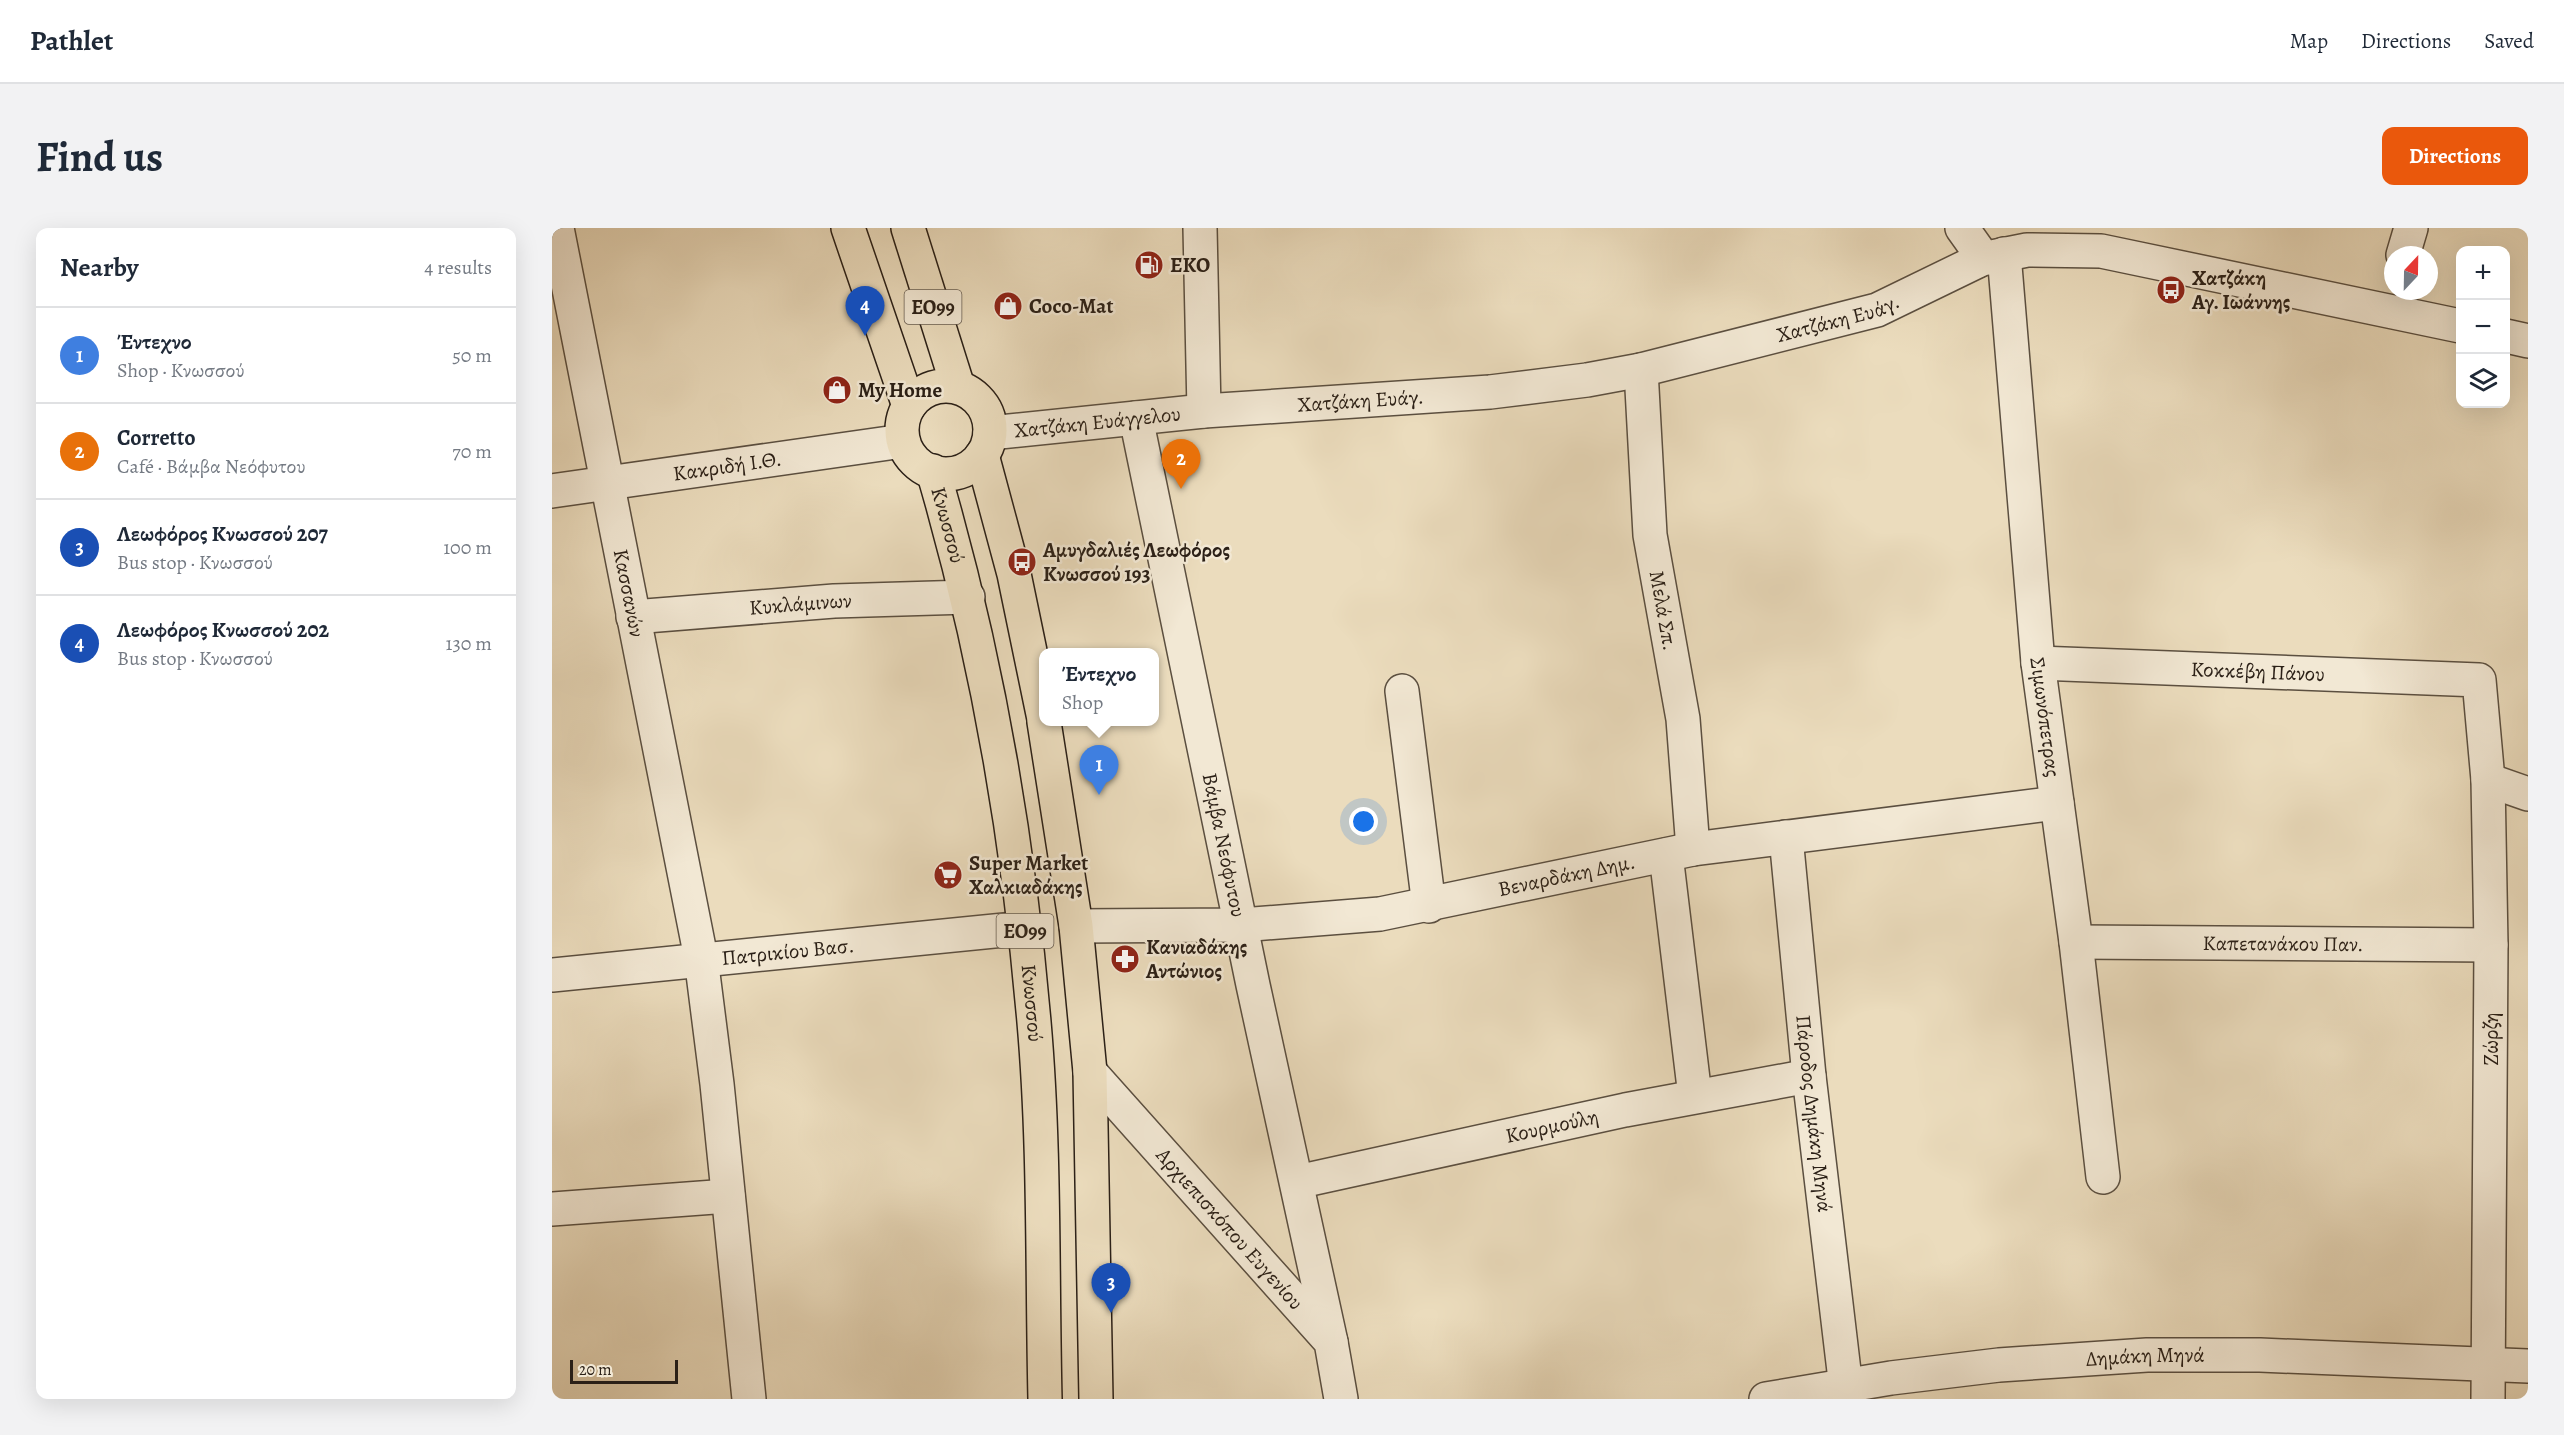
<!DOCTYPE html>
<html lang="en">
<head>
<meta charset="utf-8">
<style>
	:root { --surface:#fff; --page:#f2f2f3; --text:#1f2937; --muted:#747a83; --line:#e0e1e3; --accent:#ea580c }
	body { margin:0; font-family:Alegreya,serif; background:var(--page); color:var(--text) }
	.controls { position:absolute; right:18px; top:18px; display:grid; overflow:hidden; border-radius:12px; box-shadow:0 6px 24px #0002 }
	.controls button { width:54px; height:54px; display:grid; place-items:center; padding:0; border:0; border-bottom:2px solid var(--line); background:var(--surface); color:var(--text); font:30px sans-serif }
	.compass { position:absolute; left:1832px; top:18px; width:54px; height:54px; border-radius:50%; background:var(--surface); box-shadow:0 6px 24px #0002; rotate:22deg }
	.scale { position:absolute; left:18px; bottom:15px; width:108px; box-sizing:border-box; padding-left:6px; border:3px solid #2b2017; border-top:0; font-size:16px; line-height:21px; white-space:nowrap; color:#2b2017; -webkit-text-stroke:4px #f2e8d4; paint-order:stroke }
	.you { position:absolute; left:812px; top:594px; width:21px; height:21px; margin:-15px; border:4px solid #fff; border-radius:50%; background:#1a73e8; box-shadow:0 0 0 9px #1a73e833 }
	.badge { display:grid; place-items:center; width:39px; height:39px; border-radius:50%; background:var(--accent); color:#fff; font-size:20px; font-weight:700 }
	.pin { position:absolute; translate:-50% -50px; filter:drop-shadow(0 2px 3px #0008) }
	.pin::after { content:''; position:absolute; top:32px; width:21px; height:18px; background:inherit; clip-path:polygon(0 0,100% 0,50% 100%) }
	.popup { position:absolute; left:487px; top:420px; width:120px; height:78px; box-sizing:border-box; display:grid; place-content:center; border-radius:12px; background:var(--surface); filter:drop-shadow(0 2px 4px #0005); font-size:20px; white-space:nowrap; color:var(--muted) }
	.popup b { font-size:22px; color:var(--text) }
	.popup::after { content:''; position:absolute; left:50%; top:100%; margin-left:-12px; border:12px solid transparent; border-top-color:var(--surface) }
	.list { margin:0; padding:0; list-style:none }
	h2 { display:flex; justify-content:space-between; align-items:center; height:78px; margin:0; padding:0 24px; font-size:26px }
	h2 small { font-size:20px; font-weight:400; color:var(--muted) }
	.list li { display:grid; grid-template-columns:39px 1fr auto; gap:18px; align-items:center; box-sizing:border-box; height:96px; padding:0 24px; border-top:2px solid var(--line) }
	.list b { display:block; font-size:22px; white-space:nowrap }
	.list p { margin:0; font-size:20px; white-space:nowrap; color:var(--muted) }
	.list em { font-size:20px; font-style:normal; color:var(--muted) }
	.icon { flex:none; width:33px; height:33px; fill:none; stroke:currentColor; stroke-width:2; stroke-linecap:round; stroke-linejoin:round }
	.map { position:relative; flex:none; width:1976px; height:1171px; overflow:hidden; border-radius:12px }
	header { display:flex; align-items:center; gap:36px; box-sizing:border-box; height:84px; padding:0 30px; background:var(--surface); border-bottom:2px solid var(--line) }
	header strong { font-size:28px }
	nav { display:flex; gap:33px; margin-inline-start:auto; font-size:21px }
	.intro { display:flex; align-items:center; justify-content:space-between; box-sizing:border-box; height:144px; padding:0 36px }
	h1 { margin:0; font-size:42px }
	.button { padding:15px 27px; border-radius:12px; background:var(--accent); color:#fff; font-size:21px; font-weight:700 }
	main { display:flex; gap:36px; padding:0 36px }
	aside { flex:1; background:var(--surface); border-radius:12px; box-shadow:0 6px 24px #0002 }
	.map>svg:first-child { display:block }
</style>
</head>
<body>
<header>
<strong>Pathlet</strong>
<nav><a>Map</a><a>Directions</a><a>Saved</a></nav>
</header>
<div class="intro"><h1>Find us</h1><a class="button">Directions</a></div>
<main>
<aside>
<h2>Nearby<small>4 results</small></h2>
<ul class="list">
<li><span class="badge" style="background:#3f7fe0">1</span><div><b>Έντεχνο</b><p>Shop · Κνωσσού</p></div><em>50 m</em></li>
<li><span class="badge" style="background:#e8710a">2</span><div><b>Corretto</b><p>Café · Βάμβα Νεόφυτου</p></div><em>70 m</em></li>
<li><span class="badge" style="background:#1a4fb4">3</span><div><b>Λεωφόρος Κνωσσού 207</b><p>Bus stop · Κνωσσού</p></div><em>100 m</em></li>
<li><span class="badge" style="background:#1a4fb4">4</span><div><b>Λεωφόρος Κνωσσού 202</b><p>Bus stop · Κνωσσού</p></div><em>130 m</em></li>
</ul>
</aside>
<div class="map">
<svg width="1976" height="1171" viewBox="0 0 1976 1171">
	<rect width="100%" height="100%" fill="#ebdcbd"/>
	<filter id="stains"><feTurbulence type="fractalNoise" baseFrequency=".00333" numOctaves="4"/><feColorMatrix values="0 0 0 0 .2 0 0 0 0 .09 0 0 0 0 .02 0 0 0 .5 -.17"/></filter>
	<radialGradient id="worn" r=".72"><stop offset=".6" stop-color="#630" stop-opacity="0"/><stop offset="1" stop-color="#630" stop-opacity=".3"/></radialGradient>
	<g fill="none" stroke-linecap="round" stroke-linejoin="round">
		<g stroke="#5b4f40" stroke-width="36">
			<g id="minor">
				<path id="s1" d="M5 0 149 730 165 856 197 1171"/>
				<path d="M648 0 652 183"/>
				<path d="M1410 0 1425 21V33"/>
				<path id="s2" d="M1452 26 1486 435 1524 714 1551 949"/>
				<path d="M1851 27 1859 0"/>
				<path d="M1954 108 1976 113"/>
				<path id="s3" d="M1089 142 1098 307 1131 491 1141 621"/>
				<path id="s4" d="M584 190 701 757 779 1114"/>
				<path id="s5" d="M438 205 652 183 938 164 1035 152 1089 142 1325 82 1430 31 1475 22 1549 23 1908 98"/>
				<path id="s6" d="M0 263 351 213"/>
				<path id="s7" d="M81 389 282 373 416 369"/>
				<path id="s8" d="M1486 435 1927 452 1936 552 1939 717 1936 1171"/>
				<path d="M850 463 877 678"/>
				<path d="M1936 552 1976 566"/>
				<path id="s9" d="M1234 609 1257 848 1294 1160"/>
				<path d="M1114 627 1143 868"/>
				<path id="s10" d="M524 698 689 697 828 686 1141 621 1505 575"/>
				<path id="s11" d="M1524 714 1939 717"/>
				<path id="s12" d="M0 747 473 700"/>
				<path id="s13" d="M538 844 779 1114 789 1171"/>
				<path id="s14" d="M745 954 1073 882 1257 848"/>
				<path d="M0 981 176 968"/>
				<path id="s15" d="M1214 1171 1339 1150 1447 1137 1595 1127H1708L1976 1138"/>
			</g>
		</g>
		<g stroke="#2b2017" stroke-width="36">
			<g id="major">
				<path d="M296 0 357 178"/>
				<path d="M356 0 406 159"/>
				<circle cx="394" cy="202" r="44"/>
				<path d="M430 227 462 346 492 491"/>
				<path id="s16" d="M381 243C434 423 466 607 482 794 493 919 490 1045 493 1171"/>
				<path d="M492 494 524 698 538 844 544 1171"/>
			</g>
		</g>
		<use href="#minor" stroke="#f2e8d4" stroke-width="33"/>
		<use href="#major" stroke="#ebdcbd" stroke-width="33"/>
	</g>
	<defs>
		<g id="fuel-disc" transform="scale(1.5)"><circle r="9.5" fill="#8f2418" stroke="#f2e8d4"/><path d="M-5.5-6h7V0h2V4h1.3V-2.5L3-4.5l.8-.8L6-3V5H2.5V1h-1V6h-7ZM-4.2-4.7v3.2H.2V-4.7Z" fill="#fff"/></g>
		<g id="bus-disc" transform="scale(1.5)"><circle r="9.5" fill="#8f2418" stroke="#f2e8d4"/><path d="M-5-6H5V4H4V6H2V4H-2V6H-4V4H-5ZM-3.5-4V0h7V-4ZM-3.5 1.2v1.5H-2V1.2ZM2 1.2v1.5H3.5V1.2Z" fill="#fff"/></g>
		<g id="shop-disc" transform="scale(1.5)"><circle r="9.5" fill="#8f2418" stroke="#f2e8d4"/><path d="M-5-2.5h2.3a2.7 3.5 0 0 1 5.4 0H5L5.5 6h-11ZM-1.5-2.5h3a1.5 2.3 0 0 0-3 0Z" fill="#fff"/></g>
		<g id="supermarket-disc" transform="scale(1.5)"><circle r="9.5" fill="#8f2418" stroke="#f2e8d4"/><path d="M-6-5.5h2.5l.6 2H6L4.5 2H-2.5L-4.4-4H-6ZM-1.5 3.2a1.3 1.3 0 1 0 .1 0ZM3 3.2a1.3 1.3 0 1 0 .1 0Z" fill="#fff"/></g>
		<g id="pharmacy-disc" transform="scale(1.5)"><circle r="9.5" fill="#8f2418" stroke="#f2e8d4"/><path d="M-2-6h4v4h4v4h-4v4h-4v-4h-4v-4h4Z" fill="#fff"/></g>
	</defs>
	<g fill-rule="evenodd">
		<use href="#fuel-disc" x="597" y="37"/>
		<use href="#bus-disc" x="1619" y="62"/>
		<use href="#shop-disc" x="456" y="78"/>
		<use href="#shop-disc" x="285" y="162"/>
		<use href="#bus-disc" x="470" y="334"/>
		<use href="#supermarket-disc" x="396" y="647"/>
		<use href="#pharmacy-disc" x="573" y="731"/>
	</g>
	<g text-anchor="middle" stroke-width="5" stroke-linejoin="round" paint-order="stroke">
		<g fill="#f2e8d4" stroke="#675c50" stroke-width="1.5">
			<rect x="352.5" y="62" width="57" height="34" rx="4.5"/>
			<rect x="444.5" y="686" width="57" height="34" rx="4.5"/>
		</g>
		<g font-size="20" font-weight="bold" fill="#2b2017">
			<text x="381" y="86">ΕΟ99</text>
			<text x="473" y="710">ΕΟ99</text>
		</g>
		<g font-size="21" font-weight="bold" fill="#2b2017" stroke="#f2e8d4" text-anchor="start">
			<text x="618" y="44">EKO</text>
			<text x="1640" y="57">Χατζάκη<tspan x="1640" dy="24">Αγ. Ιωάννης</tspan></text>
			<text x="477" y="85">Coco-Mat</text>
			<text x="306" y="169">My Home</text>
			<text x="491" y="329">Αμυγδαλιές Λεωφόρος<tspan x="491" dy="24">Κνωσσού 193</tspan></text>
			<text x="417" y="642">Super Market<tspan x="417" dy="24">Χαλκιαδάκης</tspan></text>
			<text x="594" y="726">Κανιαδάκης<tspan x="594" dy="24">Αντώνιος</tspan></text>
		</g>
		<g font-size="21" fill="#2b2017" stroke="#f2e8d4">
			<text dy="7" stroke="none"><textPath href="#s5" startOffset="858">Χατζάκη Ευάγ.</textPath></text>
			<text dy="7" stroke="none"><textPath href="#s5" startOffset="372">Χατζάκη Ευάγ.</textPath></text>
			<text dy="7" stroke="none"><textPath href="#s5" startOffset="108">Χατζάκη Ευάγγελου</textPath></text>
			<text dy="7" stroke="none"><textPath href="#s6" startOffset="177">Κακριδή Ι.Θ.</textPath></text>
			<text dy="7" stroke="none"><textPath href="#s16" startOffset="56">Κνωσσού</textPath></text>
			<text dy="7" stroke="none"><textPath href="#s1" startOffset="372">Κασσανών</textPath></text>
			<text dy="7" stroke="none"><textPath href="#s7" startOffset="168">Κυκλάμινων</textPath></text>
			<text dy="7" stroke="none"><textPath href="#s3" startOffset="242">Μελά Σπ.</textPath></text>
			<text dy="7" stroke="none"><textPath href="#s8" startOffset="220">Κοκκέβη Πάνου</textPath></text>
			<text dy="7" stroke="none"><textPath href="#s2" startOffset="465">Σιμωνόπετρας</textPath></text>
			<text dy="7" stroke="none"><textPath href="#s4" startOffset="436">Βάμβα Νεόφυτου</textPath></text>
			<text dy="7" stroke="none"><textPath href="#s10" startOffset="495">Βεναρδάκη Δημ.</textPath></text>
			<text dy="7" stroke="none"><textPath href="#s11" startOffset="207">Καπετανάκου Παν.</textPath></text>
			<text dy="7" stroke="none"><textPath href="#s12" startOffset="237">Πατρικίου Βασ.</textPath></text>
			<text dy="7" stroke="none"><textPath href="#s16" startOffset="542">Κνωσσού</textPath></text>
			<text transform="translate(1939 811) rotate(-90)" y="7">Ζώρζη</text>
			<text dy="7" stroke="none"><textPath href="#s9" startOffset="278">Πάροδος Δημάκη Μηνά</textPath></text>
			<text dy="7" stroke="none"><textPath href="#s14" startOffset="261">Κουρμούλη</textPath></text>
			<text dy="7" stroke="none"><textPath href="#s13" startOffset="210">Αρχιεπισκόπου Ευγενίου</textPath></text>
			<text dy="7" stroke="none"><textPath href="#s15" startOffset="382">Δημάκη Μηνά</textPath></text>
		</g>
	</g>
	<rect width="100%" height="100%" filter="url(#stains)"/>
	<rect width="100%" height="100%" fill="url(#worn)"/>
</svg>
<div class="controls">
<button>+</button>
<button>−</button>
<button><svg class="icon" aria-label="layers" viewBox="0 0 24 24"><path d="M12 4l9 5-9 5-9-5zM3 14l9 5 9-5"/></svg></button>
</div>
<svg class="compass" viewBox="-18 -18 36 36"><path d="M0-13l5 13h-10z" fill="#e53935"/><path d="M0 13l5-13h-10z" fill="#747a83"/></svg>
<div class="scale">20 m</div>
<div class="you"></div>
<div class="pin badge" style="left:547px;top:567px;background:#3f7fe0">1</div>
<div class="popup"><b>Έντεχνο</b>Shop</div>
<div class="pin badge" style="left:629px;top:261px;background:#e8710a">2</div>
<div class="pin badge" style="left:559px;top:1085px;background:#1a4fb4">3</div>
<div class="pin badge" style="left:313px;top:108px;background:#1a4fb4">4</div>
</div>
</main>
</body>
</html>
